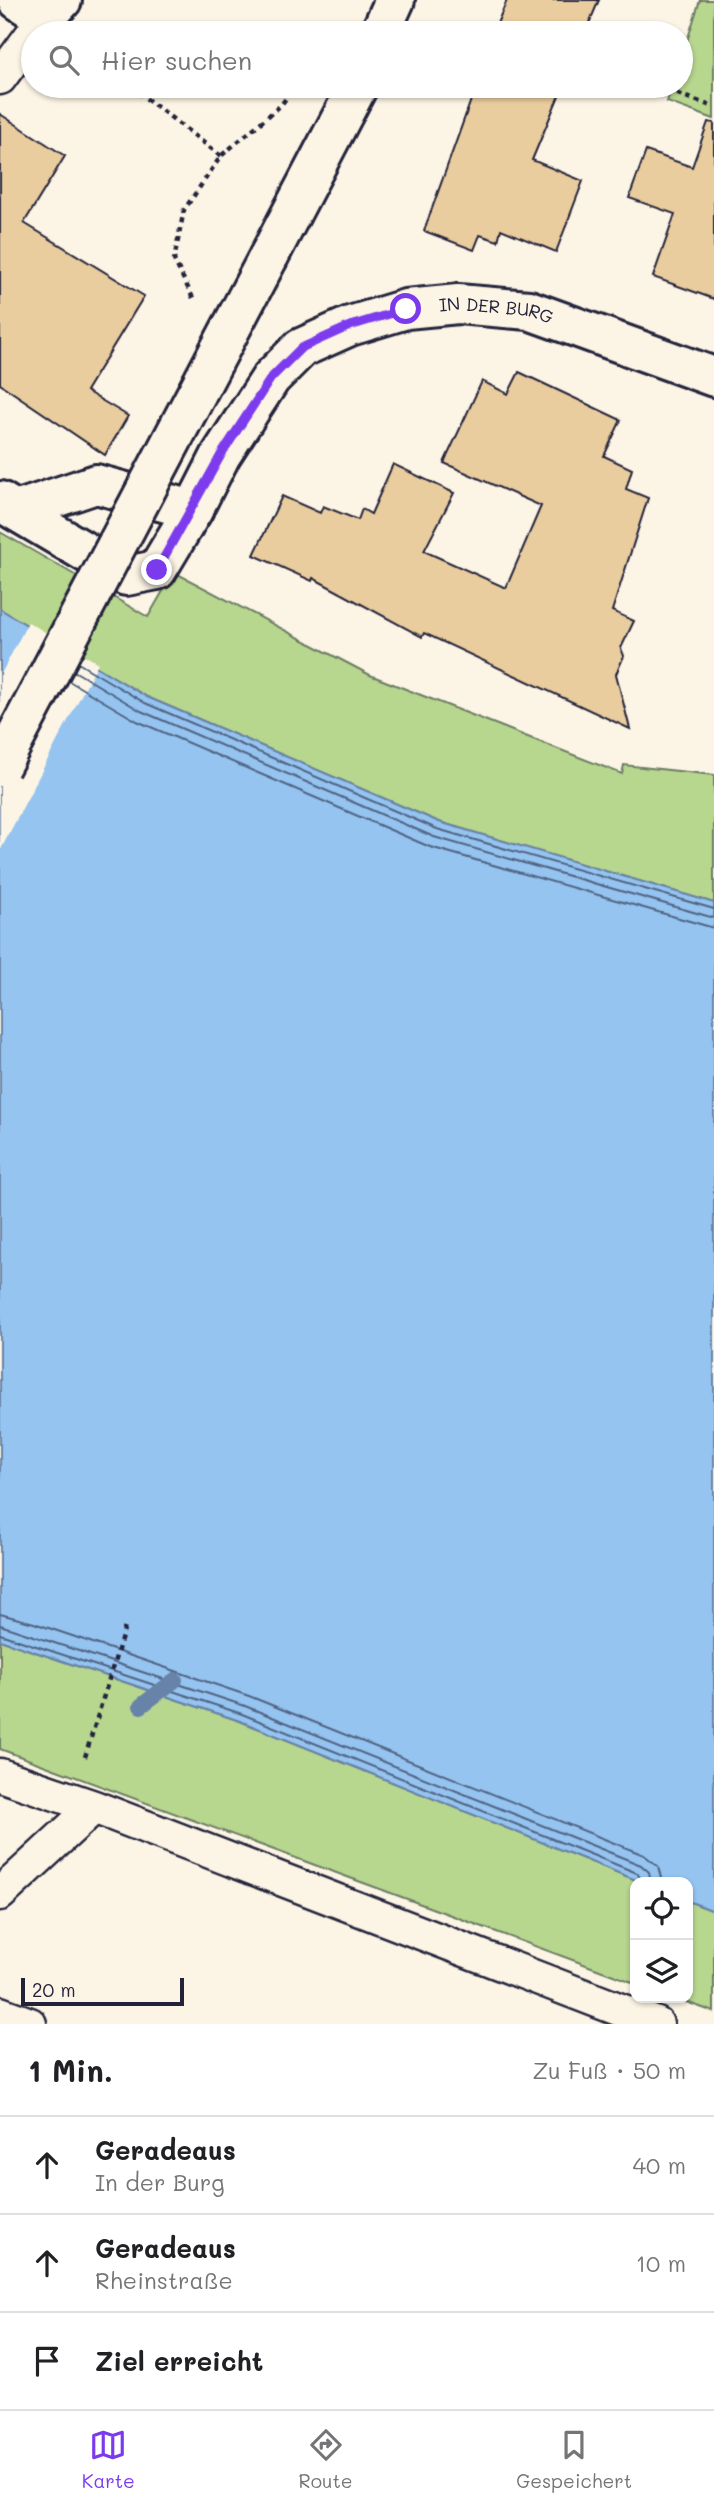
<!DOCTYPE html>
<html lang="de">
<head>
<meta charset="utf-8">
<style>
	:root { --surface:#fff; --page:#f2f2f2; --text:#202124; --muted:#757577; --line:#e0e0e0; --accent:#7c3aed }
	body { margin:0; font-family:Mali,sans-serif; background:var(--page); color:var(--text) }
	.controls { position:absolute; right:21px; bottom:21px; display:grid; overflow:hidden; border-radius:14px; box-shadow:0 2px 5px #0004 }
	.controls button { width:63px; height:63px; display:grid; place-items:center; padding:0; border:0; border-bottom:2px solid var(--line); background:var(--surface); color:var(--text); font:35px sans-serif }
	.scale { position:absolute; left:21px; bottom:18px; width:163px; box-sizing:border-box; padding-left:7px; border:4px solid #22223b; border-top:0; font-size:19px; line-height:24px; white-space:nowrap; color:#22223b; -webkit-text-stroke:5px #fcf5e5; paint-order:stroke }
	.stop { position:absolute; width:21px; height:21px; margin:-16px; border:5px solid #7c3aed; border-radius:50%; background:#fff }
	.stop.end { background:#7c3aed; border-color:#fff; box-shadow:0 2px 7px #0008 }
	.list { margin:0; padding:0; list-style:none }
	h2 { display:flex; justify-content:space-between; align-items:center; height:91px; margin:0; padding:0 28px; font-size:30px }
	h2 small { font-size:23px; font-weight:400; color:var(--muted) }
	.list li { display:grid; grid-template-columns:46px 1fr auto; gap:21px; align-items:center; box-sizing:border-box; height:98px; padding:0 28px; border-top:2px solid var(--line) }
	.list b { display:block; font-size:26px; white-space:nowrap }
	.list p { margin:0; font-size:23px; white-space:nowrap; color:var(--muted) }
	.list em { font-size:23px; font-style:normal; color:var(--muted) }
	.icon { flex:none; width:38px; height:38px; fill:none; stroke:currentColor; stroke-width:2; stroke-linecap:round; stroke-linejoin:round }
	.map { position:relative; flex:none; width:714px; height:2024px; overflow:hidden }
	.search { position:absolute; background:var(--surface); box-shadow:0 2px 5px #0004; left:21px; right:21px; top:21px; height:77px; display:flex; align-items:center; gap:18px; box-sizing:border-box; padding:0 24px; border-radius:38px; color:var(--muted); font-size:26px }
	.sheet { height:385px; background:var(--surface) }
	nav { display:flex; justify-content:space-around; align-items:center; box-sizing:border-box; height:98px; border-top:2px solid var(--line); background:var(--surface); font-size:19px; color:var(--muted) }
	nav a { display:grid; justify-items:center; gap:4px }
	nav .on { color:var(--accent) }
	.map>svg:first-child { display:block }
</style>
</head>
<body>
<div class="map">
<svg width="714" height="2024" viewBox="0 0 714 2024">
	<rect width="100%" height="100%" fill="#fcf5e5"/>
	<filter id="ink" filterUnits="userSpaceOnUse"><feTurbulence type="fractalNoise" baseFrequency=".0143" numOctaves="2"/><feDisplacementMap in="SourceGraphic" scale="14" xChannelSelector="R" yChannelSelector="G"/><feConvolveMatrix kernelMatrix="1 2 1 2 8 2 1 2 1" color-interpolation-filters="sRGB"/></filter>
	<g filter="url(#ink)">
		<path fill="#b7d68e" stroke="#6c7c64" stroke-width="2" d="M700 0H714V119L667 102 672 86H681V60Z
			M0 532 148 617 174 572 370 675 622 774 624 765 714 775V903L439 822 147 697 0 609Z
			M0 1640 240 1721 641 1882H635V1983L0 1749Z
			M688 1901 714 1911V2012L675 1998H688Z"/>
		<path fill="#95c4f0" stroke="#6783a8" stroke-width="2" d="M0 609 147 697 439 822 714 903V1911L688 1901V1882H641L240 1721 0 1640Z"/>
		<path fill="#fcf5e5" d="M28 622 98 663 0 851V676Z"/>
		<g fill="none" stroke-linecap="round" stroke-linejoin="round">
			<path stroke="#506383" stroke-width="2" d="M78 663 145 703 437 829 714 909
				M74 671 141 711 434 837 714 918
				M69 681 137 721 430 847 714 928
				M0 1614 34 1623 249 1696 644 1855 658 1866 662 1882
				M0 1625 245 1706 641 1865 649 1872 651 1882
				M0 1634 242 1714 637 1873 643 1882"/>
			<path stroke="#6783a8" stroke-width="16" d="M141 1706 175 1680"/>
		</g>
		<path fill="#eacd9e" stroke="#22223b" stroke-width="2" d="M507 0H599L585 33H493Z
			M476 86H563L532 160 583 181 556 252 501 229 498 241 480 235 474 250 424 231Z
			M0 114 65 156 24 223 144 296 86 391 128 416 105 455 0 384Z
			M708 122 714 123V299L653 277 675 214 629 198 646 151 692 167Z
			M519 372 621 420 604 456 632 469 626 489 648 498 612 611 634 621 621 648 624 656 616 674 630 729 424 633 422 637 313 578 312 581 254 555 282 496 320 513 323 506 358 520 362 509 371 514 393 464 454 493 424 551 506 588 541 506 444 463 482 381 508 394Z"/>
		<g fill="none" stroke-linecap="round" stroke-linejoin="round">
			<g stroke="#22223b" stroke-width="37">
				<path id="service" d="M0 78 33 33
					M0 1775 94 1807 657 2024
					M0 1894 94 1807
					M0 2013 30 2024"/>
			</g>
			<g stroke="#22223b" stroke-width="44">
				<g id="minor">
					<path d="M18 0 45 18 62 0"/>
					<path d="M380 33 395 0"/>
					<path d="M269 256 358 86"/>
					<path d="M0 501 16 511 126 576 157 570 193 510 96 484 16 511"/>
					<path id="s1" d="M193 510 221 455 271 378 301 348 350 326 406 309 458 304 529 310 714 377"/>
				</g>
			</g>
			<path stroke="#22223b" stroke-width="4.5" stroke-dasharray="5 5" stroke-linecap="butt" d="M130 86 221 156
				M658 87 714 107
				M193 298 174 260 184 210 221 156 280 106 296 86
				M85 1757 125 1627"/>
			<use href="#service" stroke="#fcf5e5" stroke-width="32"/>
			<use href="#minor" stroke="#fcf5e5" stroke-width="38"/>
			<g stroke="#22223b" stroke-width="44" stroke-linecap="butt">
				<path id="minor-bridge" d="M0 767 269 256"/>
			</g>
			<use href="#minor-bridge" stroke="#fcf5e5" stroke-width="38"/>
		</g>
	</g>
	<g fill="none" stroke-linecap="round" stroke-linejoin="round" filter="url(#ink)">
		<path stroke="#7c3aed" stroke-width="9" d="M157 570 221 455 271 378 301 348 350 326 406 309"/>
	</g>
	<g text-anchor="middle" stroke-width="7" stroke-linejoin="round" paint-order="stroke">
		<g font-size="18" fill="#22223b" stroke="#fcf5e5">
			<text dy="6" stroke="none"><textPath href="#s1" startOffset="399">IN DER BURG</textPath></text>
		</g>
	</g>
</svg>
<div class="controls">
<button><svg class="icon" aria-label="locate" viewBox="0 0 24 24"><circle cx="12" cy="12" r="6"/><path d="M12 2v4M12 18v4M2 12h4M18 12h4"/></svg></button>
<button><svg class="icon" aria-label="layers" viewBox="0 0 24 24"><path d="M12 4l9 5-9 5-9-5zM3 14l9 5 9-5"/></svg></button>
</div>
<div class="scale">20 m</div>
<div class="stop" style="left:406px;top:309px"></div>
<div class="stop end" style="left:157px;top:570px"></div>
<div class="search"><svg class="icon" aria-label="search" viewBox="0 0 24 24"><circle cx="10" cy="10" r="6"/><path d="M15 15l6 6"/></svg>Hier suchen</div>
</div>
<section class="sheet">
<h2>1 Min.<small>Zu Fuß · 50 m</small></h2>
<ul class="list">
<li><svg class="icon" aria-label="ahead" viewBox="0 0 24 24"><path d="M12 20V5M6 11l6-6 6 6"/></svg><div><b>Geradeaus</b><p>In der Burg</p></div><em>40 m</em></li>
<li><svg class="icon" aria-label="ahead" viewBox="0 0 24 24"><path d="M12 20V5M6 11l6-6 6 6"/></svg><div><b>Geradeaus</b><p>Rheinstraße</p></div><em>10 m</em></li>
<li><svg class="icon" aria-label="arrive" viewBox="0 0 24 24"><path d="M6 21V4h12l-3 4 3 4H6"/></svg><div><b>Ziel erreicht</b></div></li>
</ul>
</section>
<nav>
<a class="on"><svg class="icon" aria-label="map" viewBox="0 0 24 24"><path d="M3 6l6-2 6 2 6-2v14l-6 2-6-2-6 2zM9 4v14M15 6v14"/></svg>Karte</a>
<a><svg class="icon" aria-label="directions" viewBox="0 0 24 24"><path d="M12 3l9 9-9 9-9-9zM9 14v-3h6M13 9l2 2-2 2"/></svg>Route</a>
<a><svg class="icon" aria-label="saved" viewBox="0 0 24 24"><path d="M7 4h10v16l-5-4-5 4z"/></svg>Gespeichert</a>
</nav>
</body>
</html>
